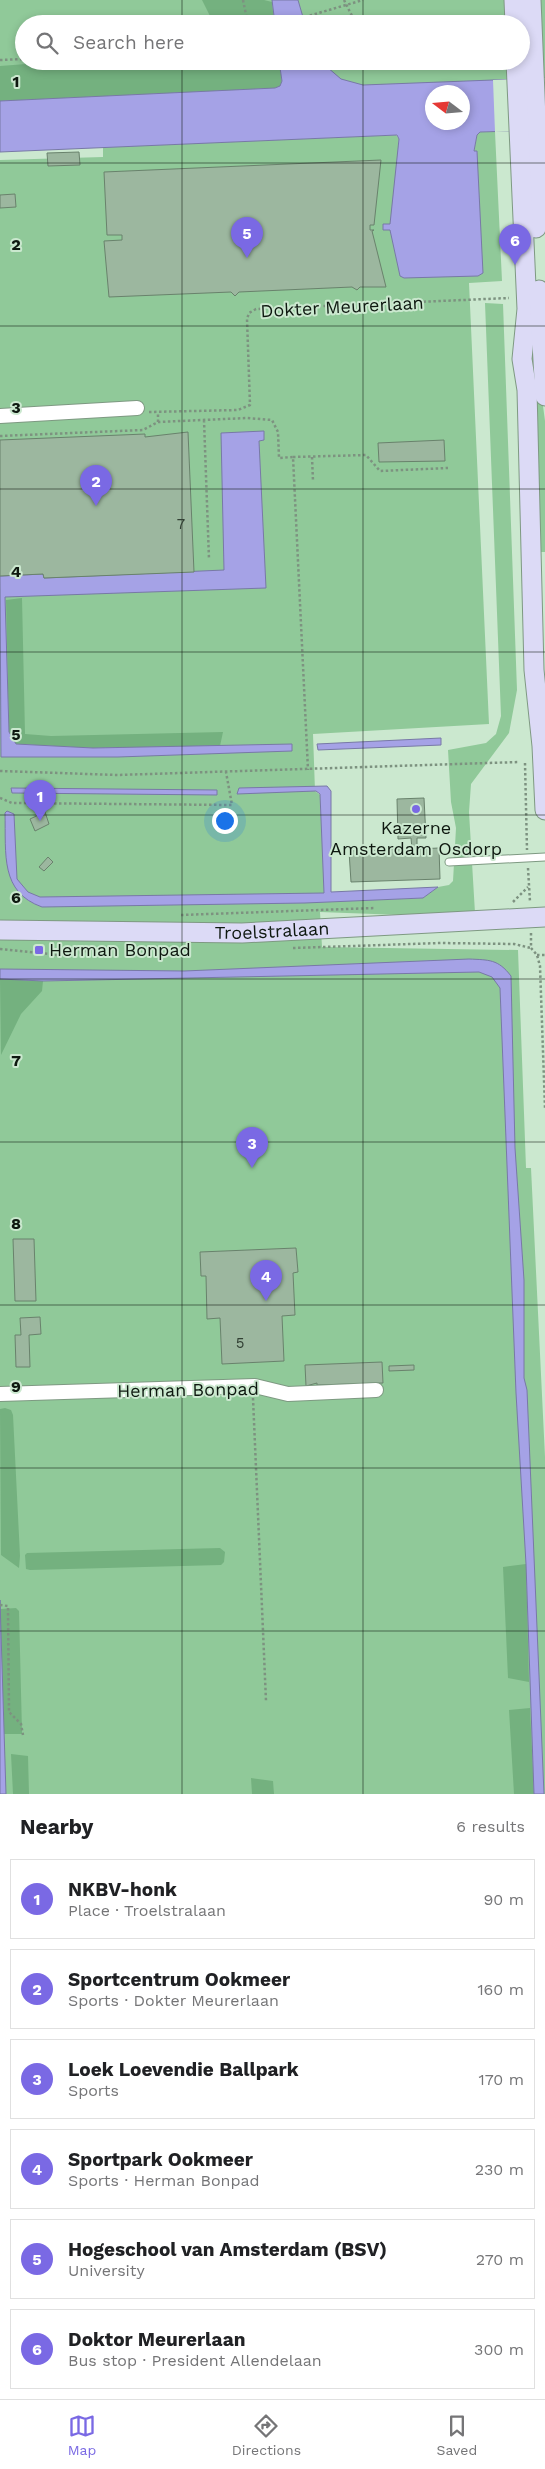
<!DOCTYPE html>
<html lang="en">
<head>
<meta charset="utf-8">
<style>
	:root { --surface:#fff; --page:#f6f6f6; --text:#202124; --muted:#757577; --line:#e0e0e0; --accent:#7a69e4 }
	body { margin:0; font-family:"Work Sans",sans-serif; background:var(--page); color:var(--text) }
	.compass { position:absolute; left:425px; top:85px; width:45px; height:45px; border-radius:50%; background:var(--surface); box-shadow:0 2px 8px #0003; rotate:286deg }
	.you { position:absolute; left:224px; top:820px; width:18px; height:18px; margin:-12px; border:4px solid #fff; border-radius:50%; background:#1a73e8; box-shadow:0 0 0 8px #1a73e833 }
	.badge { display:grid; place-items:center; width:32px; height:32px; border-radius:50%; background:var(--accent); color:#fff; font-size:16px; font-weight:700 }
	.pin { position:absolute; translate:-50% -41px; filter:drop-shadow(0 1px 2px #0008) }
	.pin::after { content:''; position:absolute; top:26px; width:18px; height:15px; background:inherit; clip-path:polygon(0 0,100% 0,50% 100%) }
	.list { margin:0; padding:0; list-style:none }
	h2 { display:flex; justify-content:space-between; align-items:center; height:65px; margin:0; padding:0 20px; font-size:21px }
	h2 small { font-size:16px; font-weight:400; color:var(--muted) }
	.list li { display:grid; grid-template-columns:32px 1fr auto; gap:15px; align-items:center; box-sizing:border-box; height:80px; margin:0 10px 10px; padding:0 10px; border:1px solid var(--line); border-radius:0px }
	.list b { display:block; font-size:19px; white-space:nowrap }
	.list p { margin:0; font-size:16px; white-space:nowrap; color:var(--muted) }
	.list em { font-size:16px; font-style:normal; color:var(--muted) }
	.icon { flex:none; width:28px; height:28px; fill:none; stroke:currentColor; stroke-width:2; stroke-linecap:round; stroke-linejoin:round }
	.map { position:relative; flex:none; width:545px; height:1794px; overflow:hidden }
	.search { position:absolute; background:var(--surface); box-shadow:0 2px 8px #0003; left:15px; right:15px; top:15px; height:55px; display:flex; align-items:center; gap:12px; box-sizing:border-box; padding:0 18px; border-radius:28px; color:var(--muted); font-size:19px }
	.sheet { height:605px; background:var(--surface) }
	nav { display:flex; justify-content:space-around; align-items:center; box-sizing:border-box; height:70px; border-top:1px solid var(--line); background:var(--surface); font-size:14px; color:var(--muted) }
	nav a { display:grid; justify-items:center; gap:2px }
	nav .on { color:var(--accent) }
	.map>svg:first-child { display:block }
</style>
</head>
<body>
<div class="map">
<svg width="545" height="1794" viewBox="0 0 545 1794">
	<rect width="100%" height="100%" fill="#cbe8cf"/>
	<path fill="#90c999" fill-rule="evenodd" d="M0 0H545V96L432 92 0 115ZM24 24H521V61H24Z
		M480 132H495L502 281 469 283 489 724 313 734 315 791 320 795 325 893 320 902 423 898 438 887 449 885 453 881 456 828 451 802 448 750 486 743 496 734 501 716 485 303 503 304 517 690 509 733 471 784 469 812 475 913 428 916 320 912 322 947 518 950 526 1168H531L545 1457V1794H0V160L103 157V147L396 135 399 139 398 146 474 151 477 135Z
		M535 346 545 421V552H540L529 351Z"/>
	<path fill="#74b17f" d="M202 0H264L272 2 274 21 266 24H214Z
		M66 61H279L282 81 280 86 275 88 0 101V66Z
		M22 598 25 734 51 736 223 732 220 746 93 748 16 744 9 732 6 600Z
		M0 979 43 981 42 991 21 1014 1 1055Z
		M5 1408 11 1410 13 1415 20 1556 19 1568 1 1555 0 1409Z
		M220 1548 225 1552 224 1562 221 1565 30 1570 26 1569 25 1555 27 1553Z
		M526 1564 529 1682 508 1678 503 1567Z
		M16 1608 19 1611 22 1732V1734H4L0 1609Z
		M530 1708 534 1794H514L509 1710Z
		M11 1754 28 1756 29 1794H13Z
		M251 1778 273 1781 274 1794H252Z"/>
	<path fill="#a5a2e6" stroke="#7879a6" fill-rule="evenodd" d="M272 0H298L305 24H275Z
		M279 61H320L341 79 363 85 545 78V130L480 132 477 135 474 151H477L483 273 478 276 404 278 400 276 390 230H383V224H390L399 139 397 135 0 152V101L275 88 280 86 282 81ZM432 92H462V122H432Z
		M264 431V440L259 441 266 588 5 597 9 732 16 744 93 748 292 744V751L118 757H1L0 576 43 574 44 578 224 570 221 433Z
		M441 738V745L318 750 317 744Z
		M327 786 331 791V892L438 887 423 898 305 903 42 907C0 892 6 855 5 813L7 811 14 814 17 879 28 892 40 897 324 893 320 794 316 791 237 794 239 788Z
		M11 788 217 790V795L12 793Z
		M469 959C489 960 498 959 511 976L515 1148 524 1280V1378L527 1390 544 1794H534L526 1564 516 1393 500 988 492 977 479 972 43 981 0 979V969L184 971Z
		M0 1600 6 1794H0Z"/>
	<path fill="#cbe8cf" d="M545 78V130L495 132 493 80Z"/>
	<path fill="#9cb79f" stroke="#69826c" d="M79 152 80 165 48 166 47 153Z
		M381 160 374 225H370V230H374L372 231 386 287H360L357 290 352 287 239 292 235 296 231 292 109 297 104 241 122 240V235H107L104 172Z
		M15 194 16 207 0 208V195Z
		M188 432 194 572 44 578 43 574 0 576V440L145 434V437Z
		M444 440 445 461 379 462 378 443Z
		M424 798 426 838H417V849L439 848 440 879 351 882 349 851 412 849 411 838 398 839 397 799Z
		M45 812 49 824 35 831 30 819Z
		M48 857 53 862 44 871 39 867Z
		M13 1239H34L36 1301H15Z
		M296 1248 298 1272 293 1273 295 1315 282 1316 284 1361 222 1364 220 1318 207 1319 206 1276H201L200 1252Z
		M40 1317 41 1334 29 1335 30 1367H16L15 1335H21L20 1318Z
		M382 1362 383 1383 317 1385V1383L306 1386 305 1365Z
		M414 1365V1370L389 1371V1366Z"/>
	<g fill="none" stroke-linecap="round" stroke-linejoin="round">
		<g stroke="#7e9982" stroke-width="9">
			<path id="lane" d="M449 862 545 857"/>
		</g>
		<g stroke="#7e9982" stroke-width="16">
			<path id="street" d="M0 416 137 408
				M0 1394 255 1386 288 1394 376 1390"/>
		</g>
		<g stroke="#7e9982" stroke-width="21">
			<g id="secondary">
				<path d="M514 0 515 24"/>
				<path d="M531 0 537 142 536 228"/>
				<path d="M516 61 527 309 522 359 527 390 534 670 542 746 545 810"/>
				<path d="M539 290 545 396"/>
				<path id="s1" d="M0 930 242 933 545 917"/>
			</g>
		</g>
		<path stroke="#7d9280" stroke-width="2.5" stroke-dasharray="2.5 2.5" stroke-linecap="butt" d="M243 0 248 24
			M344 0 356 24
			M281 24 363 0
			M0 60 24 59
			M149 412 238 410 250 405 247 319 249 313 256 309 509 298
			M204 420 209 559
			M158 422V412
			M0 436 143 430 158 422 247 418 272 420 278 432 279 458 293 457 308 770
			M293 457 366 455 380 471 448 468
			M312 457 313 481
			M525 763 527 850
			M0 771 118 775 519 762
			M0 798 12 803 232 805 226 772
			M528 868 530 902
			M513 902 528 887
			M181 915 375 908
			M531 933V948L537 955 540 966 545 1108
			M293 948 441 943 514 944 531 948
			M0 949 68 956 96 948
			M537 955H545
			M253 1398 266 1701
			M0 1605 8 1606 9 1712 21 1724 23 1735"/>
		<use href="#lane" stroke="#fff" stroke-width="7"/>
		<use href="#street" stroke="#fff" stroke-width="14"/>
		<use href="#secondary" stroke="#dcdaf6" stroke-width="19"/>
	</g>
	<path fill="none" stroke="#0e1810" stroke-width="1" stroke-opacity="0.55" d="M182 0V24M363 0V24M182 61V1794M363 61V1794M0 163H545M0 326H545M0 489H545M0 652H545M0 815H545M0 979H545M0 1142H545M0 1305H545M0 1468H545M0 1631H545"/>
	<g fill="#7a69e4" stroke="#cbe8cf" stroke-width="2">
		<circle cx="416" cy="809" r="5"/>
		<rect x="34" y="945" width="10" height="10" rx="2.5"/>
	</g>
	<g text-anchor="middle" stroke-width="4" stroke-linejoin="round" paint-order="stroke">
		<g font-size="15" fill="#324034">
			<text x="181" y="529">7</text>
			<text x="240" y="1348">5</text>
		</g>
		<g font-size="18" fill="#0e1810" stroke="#cbe8cf">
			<text transform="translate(342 307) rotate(-3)" y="6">Dokter Meurerlaan</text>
			<text dy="6" stroke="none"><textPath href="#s1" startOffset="272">Troelstralaan</textPath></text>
			<text transform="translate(188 1390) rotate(-1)" y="6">Herman Bonpad</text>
		</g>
		<g font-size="18" fill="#0e1810" stroke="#cbe8cf">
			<text x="416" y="834">Kazerne<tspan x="416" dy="21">Amsterdam Osdorp</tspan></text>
			<text x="49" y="956" text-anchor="start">Herman Bonpad</text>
		</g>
	</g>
	<g font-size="16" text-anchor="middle" font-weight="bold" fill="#0e1810" stroke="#cbe8cf" stroke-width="4" stroke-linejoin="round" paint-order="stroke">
		<text x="16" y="87">1</text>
		<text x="16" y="250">2</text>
		<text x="16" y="413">3</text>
		<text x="16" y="577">4</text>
		<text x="16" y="740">5</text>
		<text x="16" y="903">6</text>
		<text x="16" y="1066">7</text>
		<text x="16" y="1229">8</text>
		<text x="16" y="1392">9</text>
	</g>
</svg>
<svg class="compass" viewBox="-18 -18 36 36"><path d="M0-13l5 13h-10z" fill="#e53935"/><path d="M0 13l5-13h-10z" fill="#757577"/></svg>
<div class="you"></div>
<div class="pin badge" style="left:40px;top:821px">1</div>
<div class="pin badge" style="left:96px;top:506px">2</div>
<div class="pin badge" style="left:252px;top:1168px">3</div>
<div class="pin badge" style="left:266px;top:1301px">4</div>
<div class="pin badge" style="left:247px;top:258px">5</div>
<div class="pin badge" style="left:515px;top:265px">6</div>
<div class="search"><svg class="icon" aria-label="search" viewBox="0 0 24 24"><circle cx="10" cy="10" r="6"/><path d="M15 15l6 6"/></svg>Search here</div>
</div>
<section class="sheet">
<h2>Nearby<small>6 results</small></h2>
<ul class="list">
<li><span class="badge">1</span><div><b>NKBV-honk</b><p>Place · Troelstralaan</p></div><em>90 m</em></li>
<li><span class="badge">2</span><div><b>Sportcentrum Ookmeer</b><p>Sports · Dokter Meurerlaan</p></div><em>160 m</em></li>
<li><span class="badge">3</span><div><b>Loek Loevendie Ballpark</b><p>Sports</p></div><em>170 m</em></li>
<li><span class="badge">4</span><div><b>Sportpark Ookmeer</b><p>Sports · Herman Bonpad</p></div><em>230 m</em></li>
<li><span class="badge">5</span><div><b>Hogeschool van Amsterdam (BSV)</b><p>University</p></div><em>270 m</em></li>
<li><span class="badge">6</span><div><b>Doktor Meurerlaan</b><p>Bus stop · President Allendelaan</p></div><em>300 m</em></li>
</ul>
</section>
<nav>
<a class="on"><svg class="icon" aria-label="map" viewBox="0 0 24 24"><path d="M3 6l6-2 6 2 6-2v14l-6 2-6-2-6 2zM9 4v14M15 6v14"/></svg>Map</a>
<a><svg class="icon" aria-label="directions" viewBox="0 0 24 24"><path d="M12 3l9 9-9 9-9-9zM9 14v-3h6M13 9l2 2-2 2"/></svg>Directions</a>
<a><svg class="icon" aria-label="saved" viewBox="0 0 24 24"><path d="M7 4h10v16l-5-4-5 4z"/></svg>Saved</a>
</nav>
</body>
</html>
